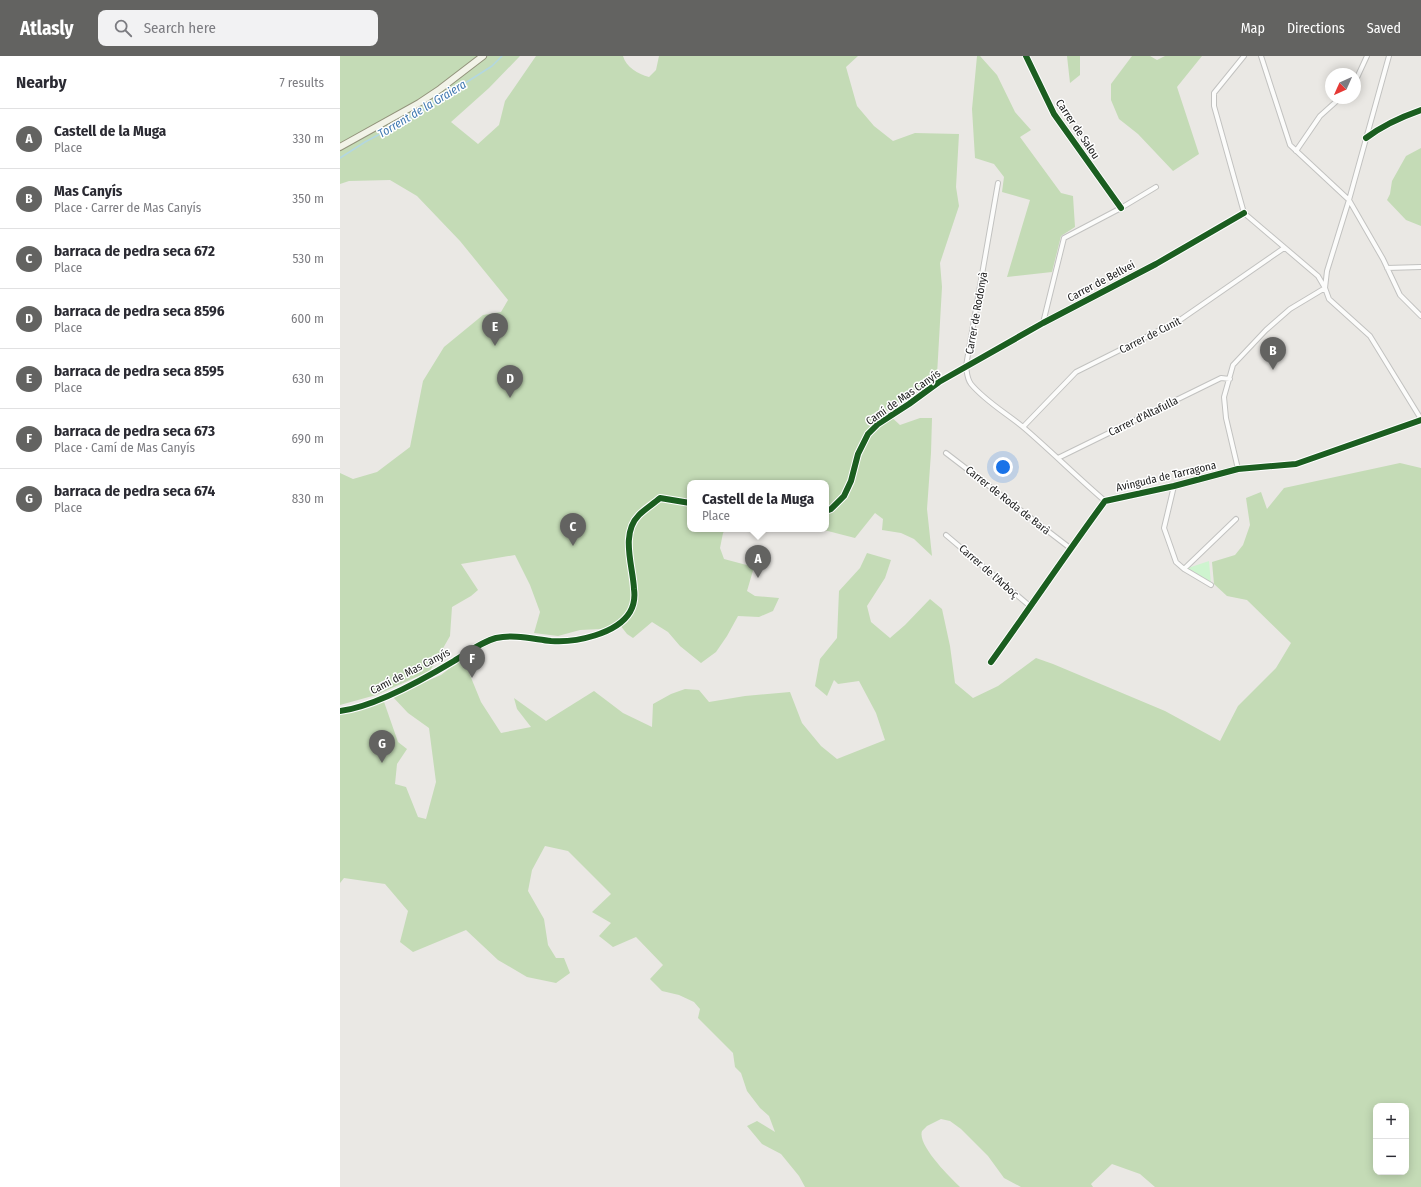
<!DOCTYPE html>
<html lang="en">
<head>
<meta charset="utf-8">
<style>
	:root { --surface:#fff; --page:#f2f2f3; --text:#2b2b33; --muted:#7c7c81; --line:#e1e1e2; --accent:#636361 }
	body { margin:0; font-family:"Fira Sans Condensed",sans-serif; background:var(--page); color:var(--text) }
	.controls { position:absolute; right:12px; bottom:12px; display:grid; overflow:hidden; border-radius:8px; box-shadow:0 2px 10px #0003 }
	.controls button { width:36px; height:36px; display:grid; place-items:center; padding:0; border:0; border-bottom:1px solid var(--line); background:var(--surface); color:var(--text); font:20px sans-serif }
	.compass { position:absolute; left:985px; top:12px; width:36px; height:36px; border-radius:50%; background:var(--surface); box-shadow:0 2px 10px #0003; rotate:225deg }
	.you { position:absolute; left:663px; top:411px; width:14px; height:14px; margin:-10px; border:3px solid #fff; border-radius:50%; background:#1a73e8; box-shadow:0 0 0 6px #1a73e833 }
	.badge { display:grid; place-items:center; width:26px; height:26px; border-radius:50%; background:var(--accent); color:#fff; font-size:13px; font-weight:700 }
	.pin { position:absolute; translate:-50% -33px; filter:drop-shadow(0 1px 2px #0008) }
	.pin::after { content:''; position:absolute; top:21px; width:14px; height:12px; background:inherit; clip-path:polygon(0 0,100% 0,50% 100%) }
	.popup { position:absolute; left:347px; top:424px; width:142px; height:52px; box-sizing:border-box; display:grid; place-content:center; border-radius:8px; background:var(--surface); filter:drop-shadow(0 1px 3px #0005); font-size:13px; white-space:nowrap; color:var(--muted) }
	.popup b { font-size:15px; color:var(--text) }
	.popup::after { content:''; position:absolute; left:50%; top:100%; margin-left:-8px; border:8px solid transparent; border-top-color:var(--surface) }
	.list { margin:0; padding:0; list-style:none }
	h2 { display:flex; justify-content:space-between; align-items:center; height:52px; margin:0; padding:0 16px; font-size:17px }
	h2 small { font-size:13px; font-weight:400; color:var(--muted) }
	.list li { display:grid; grid-template-columns:26px 1fr auto; gap:12px; align-items:center; box-sizing:border-box; height:60px; padding:0 16px; border-top:1px solid var(--line) }
	.list b { display:block; font-size:15px; white-space:nowrap }
	.list p { margin:0; font-size:13px; white-space:nowrap; color:var(--muted) }
	.list em { font-size:13px; font-style:normal; color:var(--muted) }
	.icon { flex:none; width:22px; height:22px; fill:none; stroke:currentColor; stroke-width:2; stroke-linecap:round; stroke-linejoin:round }
	.map { position:relative; flex:none; width:1081px; height:1131px; overflow:hidden }
	header { display:flex; align-items:center; gap:24px; box-sizing:border-box; height:56px; padding:0 20px; background:var(--accent); color:#fff }
	header strong { font-size:19px }
	nav { display:flex; gap:22px; margin-inline-start:auto; font-size:14px }
	.search { width:280px; height:36px; background:var(--page); display:flex; align-items:center; gap:10px; box-sizing:border-box; padding:0 14px; border-radius:8px; color:var(--muted); font-size:15px }
	main { display:flex }
	aside { flex:1; background:var(--surface) }
	.map>svg:first-child { display:block }
</style>
</head>
<body>
<header>
<strong>Atlasly</strong>
<div class="search"><svg class="icon" aria-label="search" viewBox="0 0 24 24"><circle cx="10" cy="10" r="6"/><path d="M15 15l6 6"/></svg>Search here</div>
<nav><a>Map</a><a>Directions</a><a>Saved</a></nav>
</header>
<main>
<aside>
<h2>Nearby<small>7 results</small></h2>
<ul class="list">
<li><span class="badge">A</span><div><b>Castell de la Muga</b><p>Place</p></div><em>330 m</em></li>
<li><span class="badge">B</span><div><b>Mas Canyís</b><p>Place · Carrer de Mas Canyís</p></div><em>350 m</em></li>
<li><span class="badge">C</span><div><b>barraca de pedra seca 672</b><p>Place</p></div><em>530 m</em></li>
<li><span class="badge">D</span><div><b>barraca de pedra seca 8596</b><p>Place</p></div><em>600 m</em></li>
<li><span class="badge">E</span><div><b>barraca de pedra seca 8595</b><p>Place</p></div><em>630 m</em></li>
<li><span class="badge">F</span><div><b>barraca de pedra seca 673</b><p>Place · Camí de Mas Canyís</p></div><em>690 m</em></li>
<li><span class="badge">G</span><div><b>barraca de pedra seca 674</b><p>Place</p></div><em>830 m</em></li>
</ul>
</aside>
<div class="map">
<svg width="1081" height="1131" viewBox="0 0 1081 1131">
	<rect width="100%" height="100%" fill="#eae8e4"/>
	<path fill="#c4dbb6" fill-rule="evenodd" d="M0 0H180L149 32 111 66 138 88 159 69 165 45 196 0H283C286 11 298 18 309 21L316 14 319 0H518L506 11 517 50 534 70 553 85 575 77 619 78 616 131 619 150 600 207 602 231 597 319 546 356 560 369 580 362H592L591 397 587 453 592 500 574 483 561 477 542 474 543 463 535 457 515 482 480 473H486V427H350V473H386L383 477 380 492 384 503 414 511 407 535 415 540 439 542 433 555 419 561 398 560 387 580 376 596 361 607 340 590 328 576 312 566 293 582 287 578 280 569 261 573 240 574 218 580 194 577 200 556 190 529 175 499 121 508 138 534 131 540 112 551 110 580 90 615 36 639 0 649V417L13 423 37 416 70 391 83 325 104 291 143 259 161 256 168 244 120 185 77 140 50 124 9 125 0 128Z
		M637 0H640L657 19 675 56 691 74 680 81 721 137 733 140 735 171 721 180 712 216 667 221 690 144 662 136 664 121 654 108 635 102 632 53Z
		M727 0H740V19L730 27Z
		M792 0H810L817 4 825 0H862L837 31 859 98 833 115 798 78 779 63 771 44V28Z
		M1081 92V170L1066 164 1047 144 1050 138 1052 125 1066 100Z
		M1060 407 1081 412V1131H815L800 1118 772 1108 751 1128 753 1131H681L664 1122 648 1100 621 1073 610 1065 601 1063 587 1070 582 1075C577 1089 610 1121 620 1131H465L459 1120 441 1098 422 1088 407 1070 417 1065 435 1076 429 1060 420 1052 407 1035 401 1017 395 1011 393 997 358 962 360 953 354 946 339 939 322 935 310 923 323 909 296 881 273 891 259 880 271 867 252 856 271 838 228 795 205 790 192 814 188 835 204 863 208 889 216 902H224L230 917 216 927 187 921 158 904 126 874 73 896 60 886 68 855 45 828 4 822 0 827V655L43 643 58 686 67 693 57 708 55 728 66 731 78 761 86 763 96 726 89 672 68 657 52 640 101 619 123 602 141 646 161 677 191 671 177 653 174 642 206 665 254 635 283 657 312 671 313 648 331 638 345 633 359 634 369 646 405 640 450 636 462 667 481 690 497 703 545 684 536 657 519 625 498 628 494 624 487 640 475 630 480 603 497 582 499 535 520 512 527 497 551 504 545 522 527 550 531 566 550 582 565 569 590 543 602 553 610 590 615 627 633 642 658 630 696 602 713 608 825 655 880 685 898 650 936 612 951 587 907 544 887 540 874 528 872 506 895 499 903 489 910 469 906 442 921 436 927 453 944 432ZM1036 1050H1066V1116H1036Z"/>
	<path fill="#cef4cf" d="M869 505 871 528 845 513Z"/>
	<g fill="none" stroke-linecap="round" stroke-linejoin="round">
		<path stroke="#b3d7e0" stroke-width="1.5" d="M0 102 25 86 72 61 152 10 162 0"/>
		<g stroke="#c2c2c0" stroke-width="6">
			<path id="street" d="M686 0 714 58 781 152
				M921 0 950 89 1009 144 1043 203 1060 239 1081 260
				M1049 0 1009 144 987 215 985 232 989 243 1030 280 1081 363
				M1015 26 1027 0
				M1027 82C1043 68 1061 61 1081 54
				M956 95 980 60 1000 42
				M658 127 626 310C627 317 627 323 631 328 645 345 666 357 683 371 711 395 737 421 765 445
				M1047 212 1081 211
				M703 267 724 182 781 152 816 131
				M683 371 736 316 840 264 944 192
				M606 397 730 492
				M718 402 881 322 890 323
				M898 413 886 362 884 341 893 309 926 274 950 253 985 232 978 220 904 157 874 50V37L904 0
				M834 430 824 472 836 506 844 513 896 463
				M486 455 491 453 504 440 511 425 518 398 528 378 538 368 569 348 599 326 703 267 816 208 904 157
				M606 479 691 551
				M844 513 871 529
				M651 606C690 552 726 498 765 445L834 430 898 413 956 408 1081 364
				M0 655C34 651 84 623 114 605 127 597 141 586 156 582 174 578 193 583 211 585 235 587 277 578 290 556 294 549 295 540 294 533 293 510 280 478 299 459 305 453 313 448 320 442L350 447"/>
		</g>
		<g stroke="#93947c" stroke-width="8">
			<path id="secondary" d="M0 91 79 47 100 33 143 0"/>
		</g>
		<use href="#street" stroke="#fcfcfb" stroke-width="4"/>
		<use href="#secondary" stroke="#f2f3e8" stroke-width="6"/>
		<g stroke="#fff" stroke-width="8">
			<path id="cycleway" d="M686 0 714 58 781 152
				M1026 82C1043 69 1061 61 1081 54
				M486 455 491 453 504 440 511 425 518 398 528 378 538 368 569 348 599 326 703 267 816 208 904 157
				M651 606C690 552 726 498 765 445L834 430 898 413 956 408 1081 364
				M0 655C34 651 84 623 114 605 127 597 141 586 156 582 174 578 193 583 211 585 235 587 277 578 290 556 294 549 295 540 294 533 293 510 280 478 299 459 305 453 313 448 320 442L350 447"/>
		</g>
		<use href="#cycleway" stroke="#1b5e20" stroke-width="6"/>
	</g>
	<g text-anchor="middle" stroke-width="3" stroke-linejoin="round" paint-order="stroke">
		<g font-size="11" fill="#1b1b1b" stroke="#fff">
			<text transform="translate(738 73) rotate(56)" y="4">Carrer de Salou</text>
			<text transform="translate(761 225) rotate(-28)" y="4">Carrer de Bellvei</text>
			<text transform="translate(636 257) rotate(-80)" y="4">Carrer de Rodonyà</text>
			<text transform="translate(810 279) rotate(-27)" y="4">Carrer de Cunit</text>
			<text transform="translate(563 341) rotate(-35)" y="4">Camí de Mas Canyís</text>
			<text transform="translate(803 360) rotate(-26)" y="4">Carrer d'Altafulla</text>
			<text transform="translate(826 420) rotate(-13)" y="4">Avinguda de Tarragona</text>
			<text transform="translate(668 444) rotate(38)" y="4">Carrer de Roda de Barà</text>
			<text transform="translate(649 515) rotate(41)" y="4">Carrer de l'Arboç</text>
			<text transform="translate(70 615) rotate(-27)" y="4">Camí de Mas Canyís</text>
		</g>
		<g font-size="12" font-style="italic" fill="#427ab1" stroke="#fff">
			<text transform="translate(82 53) rotate(-31)" y="4">Torrent de la Graiera</text>
		</g>
	</g>
</svg>
<div class="controls">
<button>+</button>
<button>−</button>
</div>
<svg class="compass" viewBox="-18 -18 36 36"><path d="M0-13l5 13h-10z" fill="#e53935"/><path d="M0 13l5-13h-10z" fill="#7c7c81"/></svg>
<div class="you"></div>
<div class="pin badge" style="left:418px;top:522px">A</div>
<div class="popup"><b>Castell de la Muga</b>Place</div>
<div class="pin badge" style="left:933px;top:314px">B</div>
<div class="pin badge" style="left:233px;top:490px">C</div>
<div class="pin badge" style="left:170px;top:342px">D</div>
<div class="pin badge" style="left:155px;top:290px">E</div>
<div class="pin badge" style="left:132px;top:622px">F</div>
<div class="pin badge" style="left:42px;top:707px">G</div>
</div>
</main>
</body>
</html>
